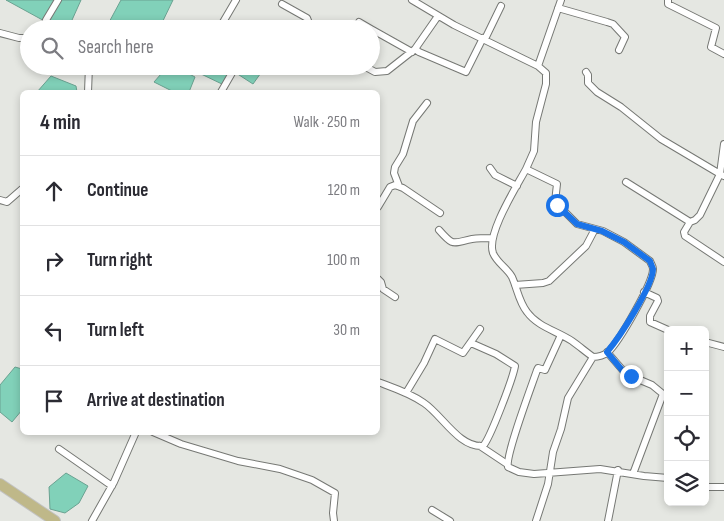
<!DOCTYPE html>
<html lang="en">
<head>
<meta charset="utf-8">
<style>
	:root { --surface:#fff; --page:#f2f2f3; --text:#2b2b33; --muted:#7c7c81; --line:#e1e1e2 }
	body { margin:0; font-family:"Sofia Sans Condensed",sans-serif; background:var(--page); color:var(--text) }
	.controls { position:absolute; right:15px; bottom:15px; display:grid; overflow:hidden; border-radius:8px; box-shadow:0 2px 8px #0003 }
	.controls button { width:45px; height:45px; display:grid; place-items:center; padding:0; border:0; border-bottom:1px solid var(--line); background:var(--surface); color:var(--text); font:25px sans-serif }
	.stop { position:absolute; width:15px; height:15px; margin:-11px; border:4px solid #1a73e8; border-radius:50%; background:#fff }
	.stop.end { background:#1a73e8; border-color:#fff; box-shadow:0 1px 5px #0008 }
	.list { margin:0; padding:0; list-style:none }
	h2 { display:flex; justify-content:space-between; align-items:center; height:65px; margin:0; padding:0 20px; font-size:21px }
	h2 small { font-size:16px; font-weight:400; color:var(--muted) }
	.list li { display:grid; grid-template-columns:32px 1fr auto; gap:15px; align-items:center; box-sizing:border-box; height:70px; padding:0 20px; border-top:1px solid var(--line) }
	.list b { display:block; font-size:19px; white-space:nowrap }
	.list em { font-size:16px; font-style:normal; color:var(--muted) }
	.icon { flex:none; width:28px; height:28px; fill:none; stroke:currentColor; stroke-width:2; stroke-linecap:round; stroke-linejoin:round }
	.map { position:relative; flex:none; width:724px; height:521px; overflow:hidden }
	.search { position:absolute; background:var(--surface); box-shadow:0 2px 8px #0003; left:20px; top:20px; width:360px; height:55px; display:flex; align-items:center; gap:12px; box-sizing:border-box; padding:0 18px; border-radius:28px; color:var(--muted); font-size:19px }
	.panel { position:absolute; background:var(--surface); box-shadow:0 2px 8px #0003; left:20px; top:90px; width:360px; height:345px; border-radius:8px }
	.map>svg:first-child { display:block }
</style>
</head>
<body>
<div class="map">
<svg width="724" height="521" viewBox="0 0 724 521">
	<rect width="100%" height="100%" fill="#e5e7e2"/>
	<path fill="#81d1b9" stroke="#6aa291" d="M6 0H81L68 29H59Z
		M121 0H173L159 29H114L107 26Z
		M168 66H174L195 77 189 92H174L154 82Z
		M204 66H236L224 85 199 73Z
		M241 66H256L263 70 253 84 236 73Z
		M51 76 76 86 77 92H37Z
		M15 367 22 369V410L12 422 0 412V385Z
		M66 473 88 486 79 503 65 513 50 509 49 487Z"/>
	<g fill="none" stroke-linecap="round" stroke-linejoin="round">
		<g stroke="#767874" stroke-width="8">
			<path id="street" d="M412 0 454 25 538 66 546 73V84L536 122 534 151 526 169 557 184 555 202 577 224 603 231 624 242 650 261C651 264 653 266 653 269 653 283 619 342 608 352 603 356 599 357 593 357
				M668 0V4L716 28 711 47 724 54
				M282 4 307 18 309 23 306 29
				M558 8 607 22 613 24 625 37 619 50
				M438 16 415 49 419 52 466 72 483 38
				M359 22 371 29
				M44 29 46 20 58 0
				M219 29 236 0
				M371 29 412 52
				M0 33 19 38H29
				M485 39 501 6
				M364 66 375 72 387 71 415 49
				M538 66 561 0
				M586 72 588 75V83L597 92 621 107 661 139 720 174 724 144
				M88 92 89 66
				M221 92 236 66
				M490 168 495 175 517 186
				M526 169C517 186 486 234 493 253 497 263 507 268 512 277 517 288 519 302 527 312 538 327 557 331 572 341 579 346 586 352 593 357L568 398 561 429 553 452 548 484 536 521
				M626 182 690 222 695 220 700 215 720 174 724 176
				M399 186 394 173 395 167 403 154 413 121 427 103
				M0 200 7 202 22 189
				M378 207 390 187 395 185 403 188 440 213
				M690 222 684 232 685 236 724 262
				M439 230C454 247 452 243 472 239 479 238 486 238 493 238
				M378 279 381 282 383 289 395 297
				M515 285 543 283 549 281 586 246 595 229
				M644 292 657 298 658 301 650 316V322L668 330
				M561 335 545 370 538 368 537 370C532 385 505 456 508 467L519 472 534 474 600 469 644 476 668 478
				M705 342 724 347
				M607 352 626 374 652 385 663 394 633 474
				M378 382C394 388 410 393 424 403 442 415 459 448 483 446 490 439 513 378 515 366L496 354 471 343
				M406 393 424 363 435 339 463 353 480 329
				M153 432 181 444 238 461 280 469 312 480 335 493 333 513 334 521
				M480 446 507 464
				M59 449 112 486
				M705 487H724
				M432 510 450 521
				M92 521 114 482 136 432
				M608 521 618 470"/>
		</g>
		<g stroke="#c2c2c2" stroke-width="12">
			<path id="primary" d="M0 484 55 521"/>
		</g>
		<use href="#street" stroke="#fff" stroke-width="6"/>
		<use href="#primary" stroke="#bfb889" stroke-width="10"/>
	</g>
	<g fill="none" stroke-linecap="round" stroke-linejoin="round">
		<path stroke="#1a73e8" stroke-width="6" d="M557 205 577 224 602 231 624 242 650 261C651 264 652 266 653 269 653 286 619 338 607 352L622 370 631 376"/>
	</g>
</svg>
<div class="controls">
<button>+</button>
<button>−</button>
<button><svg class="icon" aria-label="locate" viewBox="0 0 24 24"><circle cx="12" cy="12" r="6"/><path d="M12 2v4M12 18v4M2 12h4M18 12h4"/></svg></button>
<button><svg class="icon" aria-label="layers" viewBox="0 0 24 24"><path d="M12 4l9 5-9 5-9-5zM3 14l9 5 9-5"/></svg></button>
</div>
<div class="stop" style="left:557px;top:205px"></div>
<div class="stop end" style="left:631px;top:376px"></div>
<div class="search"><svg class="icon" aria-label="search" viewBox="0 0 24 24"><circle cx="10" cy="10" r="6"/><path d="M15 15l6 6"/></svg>Search here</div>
<section class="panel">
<h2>4 min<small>Walk · 250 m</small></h2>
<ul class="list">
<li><svg class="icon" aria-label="ahead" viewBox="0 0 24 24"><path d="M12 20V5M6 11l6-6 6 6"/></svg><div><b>Continue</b></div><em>120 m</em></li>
<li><svg class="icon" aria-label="right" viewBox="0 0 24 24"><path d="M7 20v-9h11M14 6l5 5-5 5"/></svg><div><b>Turn right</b></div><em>100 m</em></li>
<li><svg class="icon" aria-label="left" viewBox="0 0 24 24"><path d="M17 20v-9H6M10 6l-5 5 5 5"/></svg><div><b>Turn left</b></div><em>30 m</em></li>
<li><svg class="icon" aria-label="arrive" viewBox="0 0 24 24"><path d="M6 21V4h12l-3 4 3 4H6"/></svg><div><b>Arrive at destination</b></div></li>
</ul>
</section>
</div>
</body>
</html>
